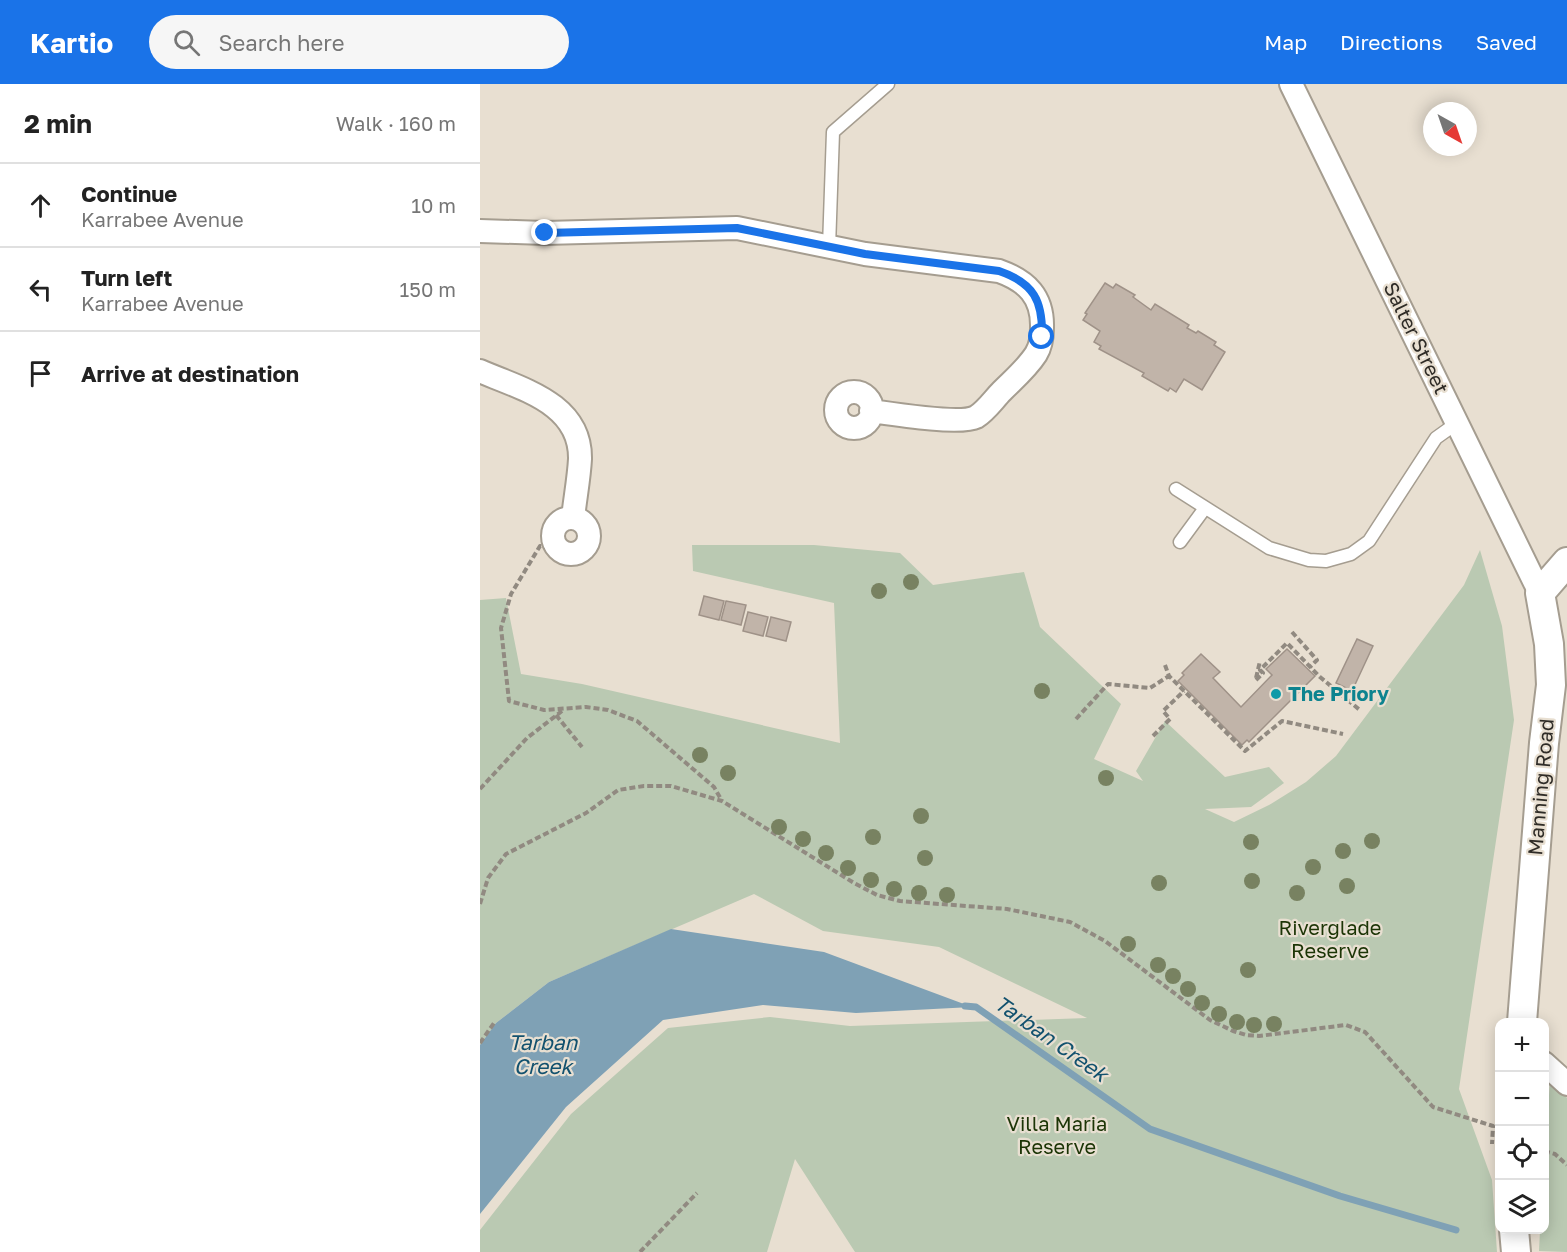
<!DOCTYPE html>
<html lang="en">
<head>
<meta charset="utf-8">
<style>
	:root { --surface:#fff; --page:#f6f6f6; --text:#222; --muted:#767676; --line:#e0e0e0; --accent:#1a73e8 }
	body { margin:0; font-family:"Golos Text",sans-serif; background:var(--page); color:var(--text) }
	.controls { position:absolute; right:18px; bottom:18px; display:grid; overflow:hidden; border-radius:12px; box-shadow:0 3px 15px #0003 }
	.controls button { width:54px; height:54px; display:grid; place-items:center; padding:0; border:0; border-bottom:2px solid var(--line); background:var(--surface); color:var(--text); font:30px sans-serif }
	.compass { position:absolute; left:943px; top:18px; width:54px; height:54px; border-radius:50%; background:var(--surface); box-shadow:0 3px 15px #0003; rotate:140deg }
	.stop { position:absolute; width:18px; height:18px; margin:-14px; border:4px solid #1a73e8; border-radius:50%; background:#fff }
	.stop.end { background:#1a73e8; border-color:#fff; box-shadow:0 2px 6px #0008 }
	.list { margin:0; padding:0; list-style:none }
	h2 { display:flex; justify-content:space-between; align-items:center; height:78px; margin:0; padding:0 24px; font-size:26px }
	h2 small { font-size:20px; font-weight:400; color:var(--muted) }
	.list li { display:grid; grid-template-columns:39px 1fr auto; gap:18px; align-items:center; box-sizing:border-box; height:84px; padding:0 24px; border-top:2px solid var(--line) }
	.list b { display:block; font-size:22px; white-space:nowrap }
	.list p { margin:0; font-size:20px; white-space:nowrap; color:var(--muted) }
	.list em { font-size:20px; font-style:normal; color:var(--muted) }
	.icon { flex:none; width:33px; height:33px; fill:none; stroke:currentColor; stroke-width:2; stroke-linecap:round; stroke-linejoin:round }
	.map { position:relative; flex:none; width:1087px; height:1168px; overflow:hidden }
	header { display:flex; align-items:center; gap:36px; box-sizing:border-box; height:84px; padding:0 30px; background:var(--accent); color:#fff }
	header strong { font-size:28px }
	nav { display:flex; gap:33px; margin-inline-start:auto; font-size:21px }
	.search { width:420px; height:54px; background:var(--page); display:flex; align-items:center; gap:15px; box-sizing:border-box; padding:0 21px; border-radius:33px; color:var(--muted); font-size:22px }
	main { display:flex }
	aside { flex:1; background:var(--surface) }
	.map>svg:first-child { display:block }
</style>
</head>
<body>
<header>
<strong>Kartio</strong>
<div class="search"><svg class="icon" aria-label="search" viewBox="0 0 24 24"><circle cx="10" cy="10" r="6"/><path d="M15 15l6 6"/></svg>Search here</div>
<nav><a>Map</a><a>Directions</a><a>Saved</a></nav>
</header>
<main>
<aside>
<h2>2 min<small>Walk · 160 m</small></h2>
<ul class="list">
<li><svg class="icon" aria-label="ahead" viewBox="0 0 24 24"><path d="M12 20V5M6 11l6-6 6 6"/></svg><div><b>Continue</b><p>Karrabee Avenue</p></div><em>10 m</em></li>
<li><svg class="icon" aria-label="left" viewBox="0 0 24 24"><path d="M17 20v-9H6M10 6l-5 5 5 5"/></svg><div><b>Turn left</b><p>Karrabee Avenue</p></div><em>150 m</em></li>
<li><svg class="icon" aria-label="arrive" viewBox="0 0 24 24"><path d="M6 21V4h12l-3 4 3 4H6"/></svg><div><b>Arrive at destination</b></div></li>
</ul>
</aside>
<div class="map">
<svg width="1087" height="1168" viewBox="0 0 1087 1168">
	<rect width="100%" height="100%" fill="#e8dfd1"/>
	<path fill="#bac9b2" d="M212 461H334L420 469 453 501 544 488 560 543 641 620 614 675 663 697 656 687 685 637 745 693 789 683 804 699 771 723 725 725 754 738 789 721 826 698 856 672 984 501 1000 466 1022 542 1034 636 979 1005 1012 1096 1017 1168H375L315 1075 287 1168H0V1146L91 1030 188 944 290 933 370 942 607 934 459 863 343 847 274 810 69 898 16 939 0 961V516L26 514 41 590 102 600 360 659 354 519 213 487Z
		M1070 994 1087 1014V1168L1059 1167 1060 1146H1064L1065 1080Z"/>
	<path fill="#7fa1b5" d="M191 845 344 868 492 923 376 929 283 921 183 936 86 1023 0 1130V961L16 939 69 898Z"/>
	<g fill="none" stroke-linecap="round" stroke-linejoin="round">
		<path stroke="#7fa1b5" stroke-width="7" d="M485 922 496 923 670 1045 860 1112 976 1146"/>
	</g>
	<path fill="#c1b4a9" stroke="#9f9288" stroke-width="1.5" d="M625 199 633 204 636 200 655 211 653 213 671 226 675 220 709 241 707 244 716 249 718 247 736 258 734 261 745 268 722 306 704 295 696 308 690 304 688 307 662 292 664 289 619 265 621 262 614 258 620 247 603 236 607 230 605 229Z
		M224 512 244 517 239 536 219 531Z
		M246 517 266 521 261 541 241 536Z
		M268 528 288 533 283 552 263 547Z
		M291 533 311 538 306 557 286 552Z
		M877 555 893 562 872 607 856 599Z
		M807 565 835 592 769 658 767 656 762 661 698 597 704 591 702 589 721 570 740 588 733 594 761 623 792 591 786 585Z"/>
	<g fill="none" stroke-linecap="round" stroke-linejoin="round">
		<g stroke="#a59d90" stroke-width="15">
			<path id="service" d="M349 163 353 48 408 0
				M696 405 789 464 829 476 846 477 871 470 889 457 956 354 977 339
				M700 458 725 424"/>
		</g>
		<g stroke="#a59d90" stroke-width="26">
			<path id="minor" d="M811 0 1060 509
				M0 147 65 149 257 144 385 170 519 187C547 197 563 213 562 244 562 253 561 262 556 270 547 284 534 295 522 307 514 315 506 327 496 333 480 341 412 330 391 327
				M0 287C41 305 101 319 100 375 99 394 95 415 93 434
				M356 326a18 18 0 1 1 36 0a18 18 0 1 1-36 0Z
				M73 452a18 18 0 1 1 36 0a18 18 0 1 1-36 0Z
				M1064 979 1087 1000"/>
		</g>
		<g stroke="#a59d90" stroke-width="32">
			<path id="tertiary" d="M1042 938 1064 659 1071 601 1069 560 1060 509 1087 478
				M1034 1146 1036 1168"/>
		</g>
		<path stroke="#918a81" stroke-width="4" stroke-dasharray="6 3" stroke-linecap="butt" d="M79 465 60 462 31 510 21 544 29 617 64 626 106 623 128 626 157 637 234 703 242 717
			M812 548 837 576 830 583
			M685 581 689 592 765 667 802 637 863 650
			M776 594 780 577
			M776 596 783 589 780 586 807 559 840 593 881 627
			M76 631 102 663
			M596 635 628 600 670 604 689 592
			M673 652 690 635 683 627 704 607
			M0 705 47 654 82 627
			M0 820 8 794 26 770 106 729 138 706 164 702H191L242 717 374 799 397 811 420 817 527 825 590 838 625 857 730 936 753 947 766 951 779 952 866 941 885 948 953 1023 1013 1042 1012 1060
			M0 959 14 939
			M1064 1067 1075 1070 1087 1081
			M160 1168 217 1109"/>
		<use href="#service" stroke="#fff" stroke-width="12"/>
		<use href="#minor" stroke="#fff" stroke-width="22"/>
		<use href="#tertiary" stroke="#fff" stroke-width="28"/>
	</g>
	<g fill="#788261">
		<circle cx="431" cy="498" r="8"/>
		<circle cx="399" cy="507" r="8"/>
		<circle cx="562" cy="607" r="8"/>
		<circle cx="220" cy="671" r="8"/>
		<circle cx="248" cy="689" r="8"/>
		<circle cx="626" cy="694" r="8"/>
		<circle cx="441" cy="732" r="8"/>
		<circle cx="299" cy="743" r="8"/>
		<circle cx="393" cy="753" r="8"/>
		<circle cx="323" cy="755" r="8"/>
		<circle cx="892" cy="757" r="8"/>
		<circle cx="771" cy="758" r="8"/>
		<circle cx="863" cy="767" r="8"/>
		<circle cx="346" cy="769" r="8"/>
		<circle cx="445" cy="774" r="8"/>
		<circle cx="833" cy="783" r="8"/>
		<circle cx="368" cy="784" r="8"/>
		<circle cx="391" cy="796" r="8"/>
		<circle cx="772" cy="797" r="8"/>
		<circle cx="679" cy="799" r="8"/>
		<circle cx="867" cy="802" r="8"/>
		<circle cx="414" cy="805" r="8"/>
		<circle cx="439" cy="809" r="8"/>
		<circle cx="817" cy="809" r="8"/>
		<circle cx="467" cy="811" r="8"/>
		<circle cx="648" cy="860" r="8"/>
		<circle cx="678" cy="881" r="8"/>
		<circle cx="768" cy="886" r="8"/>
		<circle cx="693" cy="892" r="8"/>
		<circle cx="708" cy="905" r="8"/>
		<circle cx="722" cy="919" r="8"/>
		<circle cx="739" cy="930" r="8"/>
		<circle cx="757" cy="938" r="8"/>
		<circle cx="794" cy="940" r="8"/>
		<circle cx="774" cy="941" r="8"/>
	</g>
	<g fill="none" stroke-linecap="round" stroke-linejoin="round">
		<path stroke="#1a73e8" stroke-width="8" d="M65 149 257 144 385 170 519 187C554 199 563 217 562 253"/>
	</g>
	<circle fill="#0f9aa8" stroke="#e8dfd1" stroke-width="2" cx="796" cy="610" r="6"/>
	<g text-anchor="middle" stroke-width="4.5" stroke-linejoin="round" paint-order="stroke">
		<g font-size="20" fill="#2f2c27" stroke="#e8dfd1">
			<text transform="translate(936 254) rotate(64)" y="7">Salter Street</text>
			<text transform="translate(1061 703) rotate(-85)" y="7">Manning Road</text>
		</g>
		<g font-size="20" font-weight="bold" fill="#0d838f" stroke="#e8dfd1" text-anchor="start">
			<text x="808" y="617">The Priory</text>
		</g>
		<g font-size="20" fill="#1c3506" stroke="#e8dfd1">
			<text x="850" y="851">Riverglade<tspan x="850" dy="23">Reserve</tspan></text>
			<text x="577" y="1047">Villa Maria<tspan x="577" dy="23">Reserve</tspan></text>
		</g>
		<g font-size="21" font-style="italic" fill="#12516e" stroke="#e8dfd1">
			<text transform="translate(571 955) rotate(35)" y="7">Tarban Creek</text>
			<text x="63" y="966">Tarban<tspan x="63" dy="24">Creek</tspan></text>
		</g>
	</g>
</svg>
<div class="controls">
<button>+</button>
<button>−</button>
<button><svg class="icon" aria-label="locate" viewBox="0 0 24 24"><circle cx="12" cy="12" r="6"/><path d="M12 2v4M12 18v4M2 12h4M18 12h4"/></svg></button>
<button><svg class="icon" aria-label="layers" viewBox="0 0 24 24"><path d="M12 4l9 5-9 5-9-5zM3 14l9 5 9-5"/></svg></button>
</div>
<svg class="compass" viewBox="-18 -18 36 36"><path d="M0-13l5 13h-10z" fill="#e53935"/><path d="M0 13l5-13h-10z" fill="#767676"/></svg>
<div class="stop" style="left:562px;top:253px"></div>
<div class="stop end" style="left:65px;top:149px"></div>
</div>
</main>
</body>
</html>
